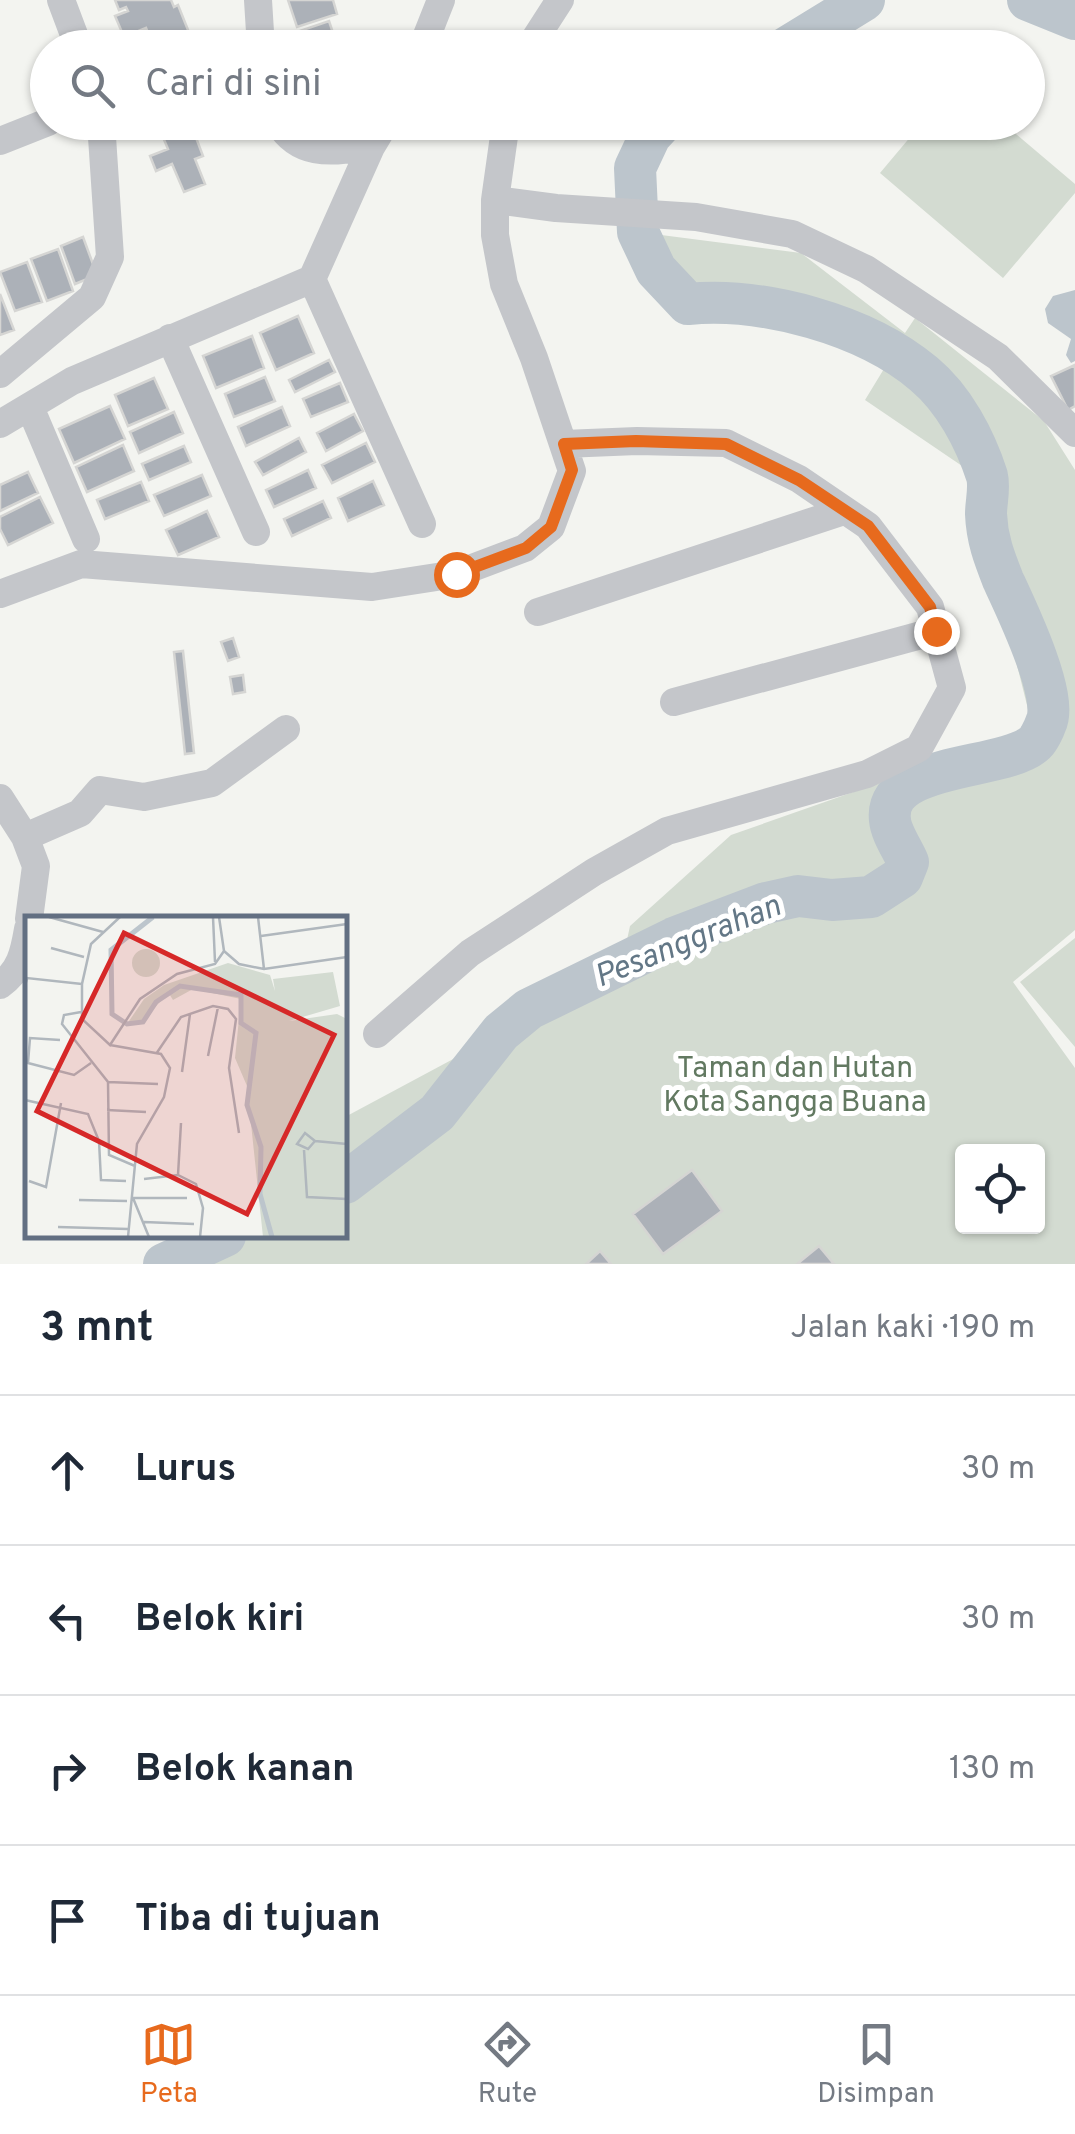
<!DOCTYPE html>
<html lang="id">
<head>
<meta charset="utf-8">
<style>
	:root { --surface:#fff; --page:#f6f6f7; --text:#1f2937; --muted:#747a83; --line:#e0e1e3; --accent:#e76a1d }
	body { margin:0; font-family:Overpass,sans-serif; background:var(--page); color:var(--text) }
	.controls { position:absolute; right:30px; bottom:30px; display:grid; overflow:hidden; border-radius:10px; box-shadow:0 2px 8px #0004 }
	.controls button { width:90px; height:90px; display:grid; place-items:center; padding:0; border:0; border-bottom:2px solid var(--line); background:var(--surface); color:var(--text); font:50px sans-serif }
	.stop { position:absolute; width:30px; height:30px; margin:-22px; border:8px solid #e76a1d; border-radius:50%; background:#fff }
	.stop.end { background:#e76a1d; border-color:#fff; box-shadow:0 2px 10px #0008 }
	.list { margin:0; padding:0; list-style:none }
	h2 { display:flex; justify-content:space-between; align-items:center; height:130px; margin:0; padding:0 40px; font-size:42px }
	h2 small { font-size:32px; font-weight:400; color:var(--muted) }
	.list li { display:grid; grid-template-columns:65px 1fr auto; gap:30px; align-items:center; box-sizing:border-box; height:150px; padding:0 40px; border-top:2px solid var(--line) }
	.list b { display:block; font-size:38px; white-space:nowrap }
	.list em { font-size:32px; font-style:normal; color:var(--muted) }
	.icon { flex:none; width:55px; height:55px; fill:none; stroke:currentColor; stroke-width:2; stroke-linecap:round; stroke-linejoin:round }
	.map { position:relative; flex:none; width:1075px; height:1264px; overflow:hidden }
	.search { position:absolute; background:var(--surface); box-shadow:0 2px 8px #0004; left:30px; right:30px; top:30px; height:110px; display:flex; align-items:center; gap:25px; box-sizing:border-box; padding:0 35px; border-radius:55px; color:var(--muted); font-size:38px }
	.sheet { height:730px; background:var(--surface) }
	nav { display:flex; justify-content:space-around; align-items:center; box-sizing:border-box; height:140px; border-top:2px solid var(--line); background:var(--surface); font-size:28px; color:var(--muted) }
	nav a { display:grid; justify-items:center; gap:5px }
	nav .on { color:var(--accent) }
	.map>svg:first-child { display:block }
</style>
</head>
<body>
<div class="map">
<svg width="1075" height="1264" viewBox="0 0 1075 1264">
	<rect width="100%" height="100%" fill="#f3f4f0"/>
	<path fill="#d3dbd1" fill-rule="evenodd" d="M922 123H1003L1075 184V193L1003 278 880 173Z
		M638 232 801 253 905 333 915 318 1044 421 1075 470V930L1013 982 1075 1068V1264H164L180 1256 188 1237 345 1236V1117L498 1035 529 1009 622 963 630 926 731 835 1033 729 968 470 865 400 893 354C837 317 754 298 688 304L656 270ZM962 1152H1038V1226H962Z
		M1075 938V1047L1020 982Z"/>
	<path fill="#bcc5cc" d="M1075 290V361L1071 363 1066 355 1071 339 1048 323 1045 309 1053 296Z"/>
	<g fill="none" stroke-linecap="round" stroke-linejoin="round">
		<path stroke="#bcc5cc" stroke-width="42" d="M1028 0 1075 19
			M786 48 864 0
			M345 1183 437 1113 501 1032 529 1009 674 938 766 903 798 896 832 900 871 897 902 877 908 862C903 850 891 833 890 820 883 761 1006 771 1035 743 1039 739 1044 729 1046 723 1059 697 1016 608 1003 580 994 557 987 539 986 514 986 502 990 488 987 476 975 439 954 399 924 374 865 324 763 297 688 304L656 270 638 232 635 168 650 136 663 122
			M164 1264 225 1236"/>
	</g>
	<path fill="#acb1b8" stroke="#d5d5d3" stroke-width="2.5" d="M115 0H171L174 7 178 5 194 45 154 48 146 28 124 37 115 16 128 11 126 7 119 10Z
		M288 0H333L337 14 297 27Z
		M329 21 338 48H292L288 35Z
		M219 122 221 126 195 135 203 156 195 159 205 184 184 192 172 164 156 171 150 156 168 149 157 123Z
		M83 237 97 275 75 284 61 246Z
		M58 249 73 291 47 301 31 259Z
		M27 262 42 302 15 311 0 272Z
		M0 294 14 330 0 335Z
		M298 316 314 353 276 370 260 333Z
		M252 336 264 368 216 388 203 356Z
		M329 360 335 372 295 392 289 380Z
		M1075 365V406L1068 410 1051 376Z
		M265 377 275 401 234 417 225 394Z
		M154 378 168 409 128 426 115 395Z
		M340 383 348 402 311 417 303 399Z
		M110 406 125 439 74 463 59 429Z
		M282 407 290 426 246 446 238 427Z
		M174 412 183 433 139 453 130 432Z
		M354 414 363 431 326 451 317 433Z
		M299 438 306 452 263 475 255 462Z
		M366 443 375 462 332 483 322 465Z
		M123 445 134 471 87 492 76 467Z
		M184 446 191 462 149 480 142 464Z
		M308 470 316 488 274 507 266 490Z
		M28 472 38 493 0 511V485Z
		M202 475 211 496 164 516 154 495Z
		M373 481 384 505 348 521 338 498Z
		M141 482 149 501 105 519 97 500Z
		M40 497 53 523 8 545 0 529V517Z
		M323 501 331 518 292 536 284 519Z
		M207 511 219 537 178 555 166 530Z
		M233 638 239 657 228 661 221 642Z
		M183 651 194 753 185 754 174 652Z
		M243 675 245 692 233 694 230 677Z
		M692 1170 722 1211 663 1254 633 1214Z
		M819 1246 834 1264H797Z
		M600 1251 611 1264H586Z"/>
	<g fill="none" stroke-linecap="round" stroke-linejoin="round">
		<path stroke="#c4c6ca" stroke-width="28" d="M61 0 79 48
			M258 0 261 48
			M422 48 441 0
			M529 48 560 0
			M278 122C300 159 335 151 371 147
			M506 122 495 200 556 208 696 217 792 234 866 269 998 357 1075 433
			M0 141 48 122
			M312 279 422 524
			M170 338 256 532
			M0 374 92 297 110 257 101 122
			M30 407 86 539
			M0 424 72 381 312 279 371 147 386 122
			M0 594 81 564 372 587 456 574 525 548 551 527 572 471 534 358 504 284 495 235V200
			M538 612 844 511
			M674 702 936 631
			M0 798 25 837 36 866 29 919
			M25 837 80 813 100 790 144 797 212 783 286 729
			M0 985C20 971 24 953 28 929
			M377 1034 470 953 594 872 667 831 867 774 919 748 952 688 930 607 868 526 799 479 726 443 637 441 564 444"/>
	</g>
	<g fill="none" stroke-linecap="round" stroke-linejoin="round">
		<path stroke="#e76a1d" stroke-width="12" d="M456 574 526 548 551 527 572 470 564 444 636 441 726 444 799 480 868 526 930 607 936 631"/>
	</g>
	<g text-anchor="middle" stroke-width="10" stroke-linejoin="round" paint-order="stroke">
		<g font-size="30" fill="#627961" stroke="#fff">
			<text x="795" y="1077">Taman dan Hutan<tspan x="795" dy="34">Kota Sangga Buana</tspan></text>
		</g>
		<g font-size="32" font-style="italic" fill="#637786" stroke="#fff">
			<text transform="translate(687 940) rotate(-22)" y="11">Pesanggrahan</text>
		</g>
	</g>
	<g transform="translate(25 916)">
		<rect width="322" height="322" fill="#f3f4f0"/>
		<path d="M107 47a14 14 0 1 1 28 0a14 14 0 1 1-28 0ZM203 47 245 59 250 75 248 63 308 56 315 90 264 105 312 98 322 103V321H238L222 170 210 142 216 83 168 73 148 84 143 76 118 106 102 108 119 83 139 69Z" fill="#d3dbd1"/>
		<path fill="none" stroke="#bcc5cc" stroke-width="5" d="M128 1 86 34 87 98 102 108 118 106 131 86 155 70 216 79V107L231 117 222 189 236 231 235 278 247 321"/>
		<path fill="none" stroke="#b0b7bd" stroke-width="2.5" d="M24 1 78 16M95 1 66 28 57 68V103L85 129 115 83 152 58 190 48 199 35M188 1 190 46M194 1 199 35 214 48 239 53 322 41M233 1 239 53M236 20 322 8M26 32 59 41M0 70 2 62 57 68M56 96 39 99 37 108 83 166 84 239 110 250M35 124 5 122 3 147 49 159 66 147M85 129 136 138 145 152 139 181 112 228 103 321M131 138 156 101 188 90 203 93 211 103 204 152 214 217M183 140 193 91M157 156 165 98M83 166 133 168M0 184 63 198 74 225 76 264 101 265M82 194 121 196M290 225 283 233 272 228 280 217 290 225 322 228M279 234 282 281 322 283M153 259 156 207M119 263 153 259 171 268 178 292 175 321M4 265 21 271 36 187M54 284 102 285M119 306 169 308M33 311 103 313M124 321 108 282H162"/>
		<path fill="#d62828" fill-opacity="0.15" stroke="#d62828" stroke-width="5" d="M99 17 309 119 222 298 12 195Z"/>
		<rect width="322" height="322" fill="none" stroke="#626f82" stroke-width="5"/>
	</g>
</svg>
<div class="controls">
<button><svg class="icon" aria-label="locate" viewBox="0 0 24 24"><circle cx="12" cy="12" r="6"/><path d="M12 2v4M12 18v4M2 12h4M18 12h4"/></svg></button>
</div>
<div class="stop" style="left:456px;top:574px"></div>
<div class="stop end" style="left:936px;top:631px"></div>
<div class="search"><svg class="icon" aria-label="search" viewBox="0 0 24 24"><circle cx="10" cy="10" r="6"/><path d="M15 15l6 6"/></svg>Cari di sini</div>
</div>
<section class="sheet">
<h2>3 mnt<small>Jalan kaki · 190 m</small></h2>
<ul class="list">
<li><svg class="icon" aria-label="ahead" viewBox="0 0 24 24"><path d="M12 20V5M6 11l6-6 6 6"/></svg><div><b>Lurus</b></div><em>30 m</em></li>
<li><svg class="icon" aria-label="left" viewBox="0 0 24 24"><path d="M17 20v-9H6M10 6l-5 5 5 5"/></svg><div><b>Belok kiri</b></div><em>30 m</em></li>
<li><svg class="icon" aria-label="right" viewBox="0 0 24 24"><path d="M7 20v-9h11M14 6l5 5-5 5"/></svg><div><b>Belok kanan</b></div><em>130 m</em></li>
<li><svg class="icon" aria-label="arrive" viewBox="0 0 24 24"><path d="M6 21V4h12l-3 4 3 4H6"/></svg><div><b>Tiba di tujuan</b></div></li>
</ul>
</section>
<nav>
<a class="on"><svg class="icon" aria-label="map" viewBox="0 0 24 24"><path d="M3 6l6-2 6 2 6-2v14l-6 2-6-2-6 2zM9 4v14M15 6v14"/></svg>Peta</a>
<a><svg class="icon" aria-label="directions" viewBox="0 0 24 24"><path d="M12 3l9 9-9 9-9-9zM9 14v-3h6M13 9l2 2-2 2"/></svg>Rute</a>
<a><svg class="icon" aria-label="saved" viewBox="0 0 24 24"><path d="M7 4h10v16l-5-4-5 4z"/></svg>Disimpan</a>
</nav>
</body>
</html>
